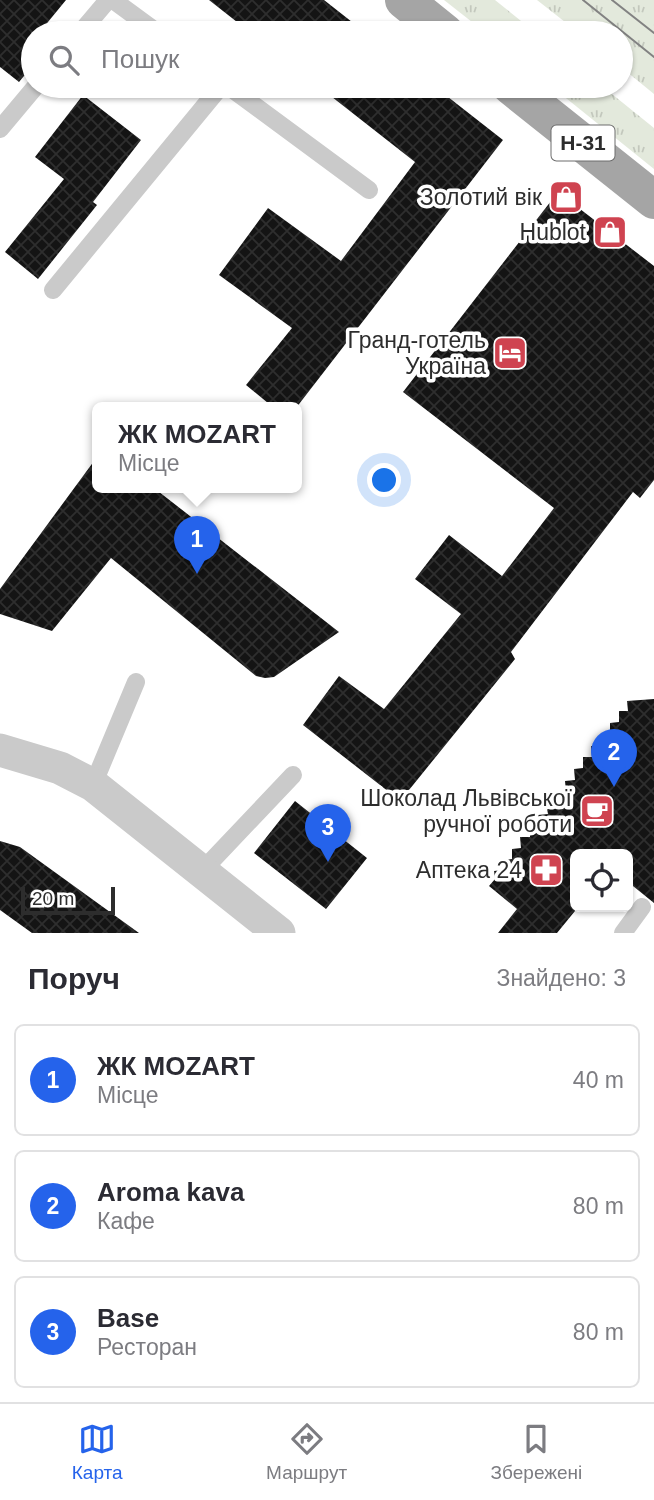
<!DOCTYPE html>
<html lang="uk">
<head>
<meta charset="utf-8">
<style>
	:root { --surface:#fff; --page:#f7f7f7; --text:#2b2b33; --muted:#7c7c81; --line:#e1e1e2; --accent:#2563eb }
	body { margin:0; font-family:Arial,sans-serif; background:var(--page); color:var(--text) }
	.controls { position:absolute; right:21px; bottom:21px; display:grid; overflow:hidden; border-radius:10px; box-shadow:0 2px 5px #0004 }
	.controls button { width:63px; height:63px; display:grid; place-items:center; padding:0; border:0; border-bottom:2px solid var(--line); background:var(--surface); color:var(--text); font:35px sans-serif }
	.scale { position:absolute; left:21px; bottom:18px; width:94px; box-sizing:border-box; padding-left:7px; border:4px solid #2d2d2d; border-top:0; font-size:19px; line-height:24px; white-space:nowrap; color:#2d2d2d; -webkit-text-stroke:5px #fff; paint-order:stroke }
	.you { position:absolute; left:385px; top:481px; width:24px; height:24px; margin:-18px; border:5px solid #fff; border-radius:50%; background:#1a73e8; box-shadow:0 0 0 10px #1a73e833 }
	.badge { display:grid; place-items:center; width:46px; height:46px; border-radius:50%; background:var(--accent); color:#fff; font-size:23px; font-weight:700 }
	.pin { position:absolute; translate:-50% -58px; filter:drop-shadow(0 2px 4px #0008) }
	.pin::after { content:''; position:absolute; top:37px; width:24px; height:21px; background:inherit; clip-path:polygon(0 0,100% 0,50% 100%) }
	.popup { position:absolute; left:92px; top:402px; width:210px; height:91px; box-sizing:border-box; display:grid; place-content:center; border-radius:10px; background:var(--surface); filter:drop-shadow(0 2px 5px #0005); font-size:23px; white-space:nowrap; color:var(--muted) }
	.popup b { font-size:26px; color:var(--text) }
	.popup::after { content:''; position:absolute; left:50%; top:100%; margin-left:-14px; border:14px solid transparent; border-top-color:var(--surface) }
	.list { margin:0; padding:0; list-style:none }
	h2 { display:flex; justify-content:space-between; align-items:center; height:91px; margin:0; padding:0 28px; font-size:30px }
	h2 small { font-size:23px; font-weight:400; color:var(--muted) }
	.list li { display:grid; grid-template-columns:46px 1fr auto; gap:21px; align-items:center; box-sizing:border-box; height:112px; margin:0 14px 14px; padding:0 14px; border:2px solid var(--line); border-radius:10px }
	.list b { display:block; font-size:26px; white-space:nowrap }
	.list p { margin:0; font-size:23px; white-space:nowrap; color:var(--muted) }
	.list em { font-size:23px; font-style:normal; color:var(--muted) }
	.icon { flex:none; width:38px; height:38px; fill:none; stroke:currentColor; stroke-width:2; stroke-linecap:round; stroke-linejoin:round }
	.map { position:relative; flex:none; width:654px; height:933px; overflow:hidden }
	.search { position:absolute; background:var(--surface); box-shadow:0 2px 5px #0004; left:21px; right:21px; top:21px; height:77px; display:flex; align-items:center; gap:18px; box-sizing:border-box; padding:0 24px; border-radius:38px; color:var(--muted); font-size:26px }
	.sheet { height:469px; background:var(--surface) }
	nav { display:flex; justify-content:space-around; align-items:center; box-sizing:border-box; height:98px; border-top:2px solid var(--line); background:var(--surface); font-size:19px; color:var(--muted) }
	nav a { display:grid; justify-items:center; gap:4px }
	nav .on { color:var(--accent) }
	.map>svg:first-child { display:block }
</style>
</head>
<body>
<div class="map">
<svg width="654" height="933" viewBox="0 0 654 933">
	<defs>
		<pattern id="grass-tufts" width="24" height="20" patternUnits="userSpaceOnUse" patternTransform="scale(1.75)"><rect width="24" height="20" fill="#e3e9dc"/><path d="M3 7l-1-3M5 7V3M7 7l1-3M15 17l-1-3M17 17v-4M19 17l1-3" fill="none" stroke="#c3c8bd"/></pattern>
		<pattern id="building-cross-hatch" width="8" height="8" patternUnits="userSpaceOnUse" patternTransform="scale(1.75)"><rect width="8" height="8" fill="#141414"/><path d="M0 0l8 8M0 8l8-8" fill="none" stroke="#2e2e2e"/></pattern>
	</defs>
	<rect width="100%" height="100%" fill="#fff"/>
	<path fill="url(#grass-tufts)" d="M444 0H495L536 33H486Z
		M537 0H654V94L621 67V33H579Z
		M551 86H602L654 128V169Z"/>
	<path fill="url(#building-cross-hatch)" d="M0 0H66L39 33H33V65L19 82 0 67Z
		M209 0H324L366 33H251Z
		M318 86H434L503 140 296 408H274L246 385 292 328 219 275 268 208 341 261 415 162Z
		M83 95 141 140 93 202 97 205 38 279 5 252 64 179 35 157Z
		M558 192 654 266V480L640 498 633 492 511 652 515 659 409 790 389 792 303 725 339 676 384 709 461 614 415 579 449 535 502 576 554 508 403 392Z
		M97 457V488H154L339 632 274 677 265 678 256 676 111 558 52 631 0 614V589Z
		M654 699V903L628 882V854H575V911L557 933H498L517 909 489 886 495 879 494 871 503 870 502 860 512 859V849L521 848 520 837H530V826L539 825 538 815 548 814 546 804 557 803 556 791H566L565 781 575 780 574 769 583 768V757H592L591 746H602L601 734 610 733V723L619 722V711H628L627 701Z
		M295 801 367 858 326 909 254 853Z
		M0 841 20 847 139 933H32L0 910Z"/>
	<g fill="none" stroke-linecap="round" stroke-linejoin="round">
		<path stroke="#cacaca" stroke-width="18" d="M113 0 158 33
			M80 33 108 0
			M228 86 369 190
			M0 129 36 86
			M53 290 221 86
			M93 785 136 682
			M202 871 293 775
			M623 933 642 907"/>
		<path stroke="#cacaca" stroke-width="33" d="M0 750 60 768 93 785 279 933"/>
		<path stroke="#a5a5a5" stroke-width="38" d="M404 0 445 33
			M511 86 654 200"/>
		<path stroke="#828282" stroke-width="2" d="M583 0 654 57
			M612 0 654 33"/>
	</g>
	<defs>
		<g id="shop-square" transform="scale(1.75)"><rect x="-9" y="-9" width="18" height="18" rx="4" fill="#cf4350" stroke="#fff"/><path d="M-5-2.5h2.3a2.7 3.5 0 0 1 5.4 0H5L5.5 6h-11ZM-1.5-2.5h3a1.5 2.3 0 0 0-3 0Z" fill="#fff"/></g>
		<g id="hotel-square" transform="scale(1.75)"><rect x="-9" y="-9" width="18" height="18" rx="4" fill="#cf4350" stroke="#fff"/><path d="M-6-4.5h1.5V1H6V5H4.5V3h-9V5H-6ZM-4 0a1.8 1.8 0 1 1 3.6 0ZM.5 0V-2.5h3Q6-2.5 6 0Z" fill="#fff"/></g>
		<g id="cafe-square" transform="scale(1.75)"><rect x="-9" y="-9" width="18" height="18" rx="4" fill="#cf4350" stroke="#fff"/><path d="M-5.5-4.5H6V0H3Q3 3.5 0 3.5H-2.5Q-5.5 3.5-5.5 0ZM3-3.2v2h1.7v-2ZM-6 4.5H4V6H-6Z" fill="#fff"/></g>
		<g id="pharmacy-square" transform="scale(1.75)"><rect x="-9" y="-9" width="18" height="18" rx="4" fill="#cf4350" stroke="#fff"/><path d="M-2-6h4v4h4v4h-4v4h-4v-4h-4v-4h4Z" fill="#fff"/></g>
	</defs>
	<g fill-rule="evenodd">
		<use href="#shop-square" x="566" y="197"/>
		<use href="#shop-square" x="610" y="232"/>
		<use href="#hotel-square" x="510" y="353"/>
		<use href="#cafe-square" x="597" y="811"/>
		<use href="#pharmacy-square" x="546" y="870"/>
	</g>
	<g text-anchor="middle" stroke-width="7" stroke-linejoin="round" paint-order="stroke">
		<rect fill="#fff" stroke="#6c6c6c" stroke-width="2" x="551.5" y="125.5" width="63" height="35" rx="5"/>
		<g font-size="21" font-weight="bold" fill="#2d2d2d">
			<text x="583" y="150">Н-31</text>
		</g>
		<g font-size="23" fill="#2d2d2d" stroke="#fff" text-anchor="end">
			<text x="542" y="205">Золотий вік</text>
			<text x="586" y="240">Hublot</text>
			<text x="486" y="348">Гранд-готель<tspan x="486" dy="26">Україна</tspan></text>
			<text x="572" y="806">Шоколад Львівської<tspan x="572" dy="26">ручної роботи</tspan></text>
			<text x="522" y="878">Аптека 24</text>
		</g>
	</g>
</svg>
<div class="controls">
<button><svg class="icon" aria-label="locate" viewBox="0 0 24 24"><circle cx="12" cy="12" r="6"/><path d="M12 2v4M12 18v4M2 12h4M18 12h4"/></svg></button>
</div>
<div class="scale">20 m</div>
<div class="you"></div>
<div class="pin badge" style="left:197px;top:574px">1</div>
<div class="popup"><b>ЖК MOZART</b>Місце</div>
<div class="pin badge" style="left:614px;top:787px">2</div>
<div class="pin badge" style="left:328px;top:862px">3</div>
<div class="search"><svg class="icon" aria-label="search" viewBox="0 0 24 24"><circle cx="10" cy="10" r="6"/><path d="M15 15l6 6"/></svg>Пошук</div>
</div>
<section class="sheet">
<h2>Поруч<small>Знайдено: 3</small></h2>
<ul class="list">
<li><span class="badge">1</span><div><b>ЖК MOZART</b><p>Місце</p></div><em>40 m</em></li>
<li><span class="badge">2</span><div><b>Aroma kava</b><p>Кафе</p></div><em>80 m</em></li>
<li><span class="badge">3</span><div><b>Base</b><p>Ресторан</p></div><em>80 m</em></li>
</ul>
</section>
<nav>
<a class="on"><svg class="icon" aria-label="map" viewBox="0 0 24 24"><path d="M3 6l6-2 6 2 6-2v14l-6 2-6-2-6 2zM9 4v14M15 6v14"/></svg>Карта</a>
<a><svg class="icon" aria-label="directions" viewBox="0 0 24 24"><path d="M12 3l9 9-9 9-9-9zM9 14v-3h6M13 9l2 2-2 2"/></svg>Маршрут</a>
<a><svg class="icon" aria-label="saved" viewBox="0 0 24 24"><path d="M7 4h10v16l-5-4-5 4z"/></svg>Збережені</a>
</nav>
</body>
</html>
